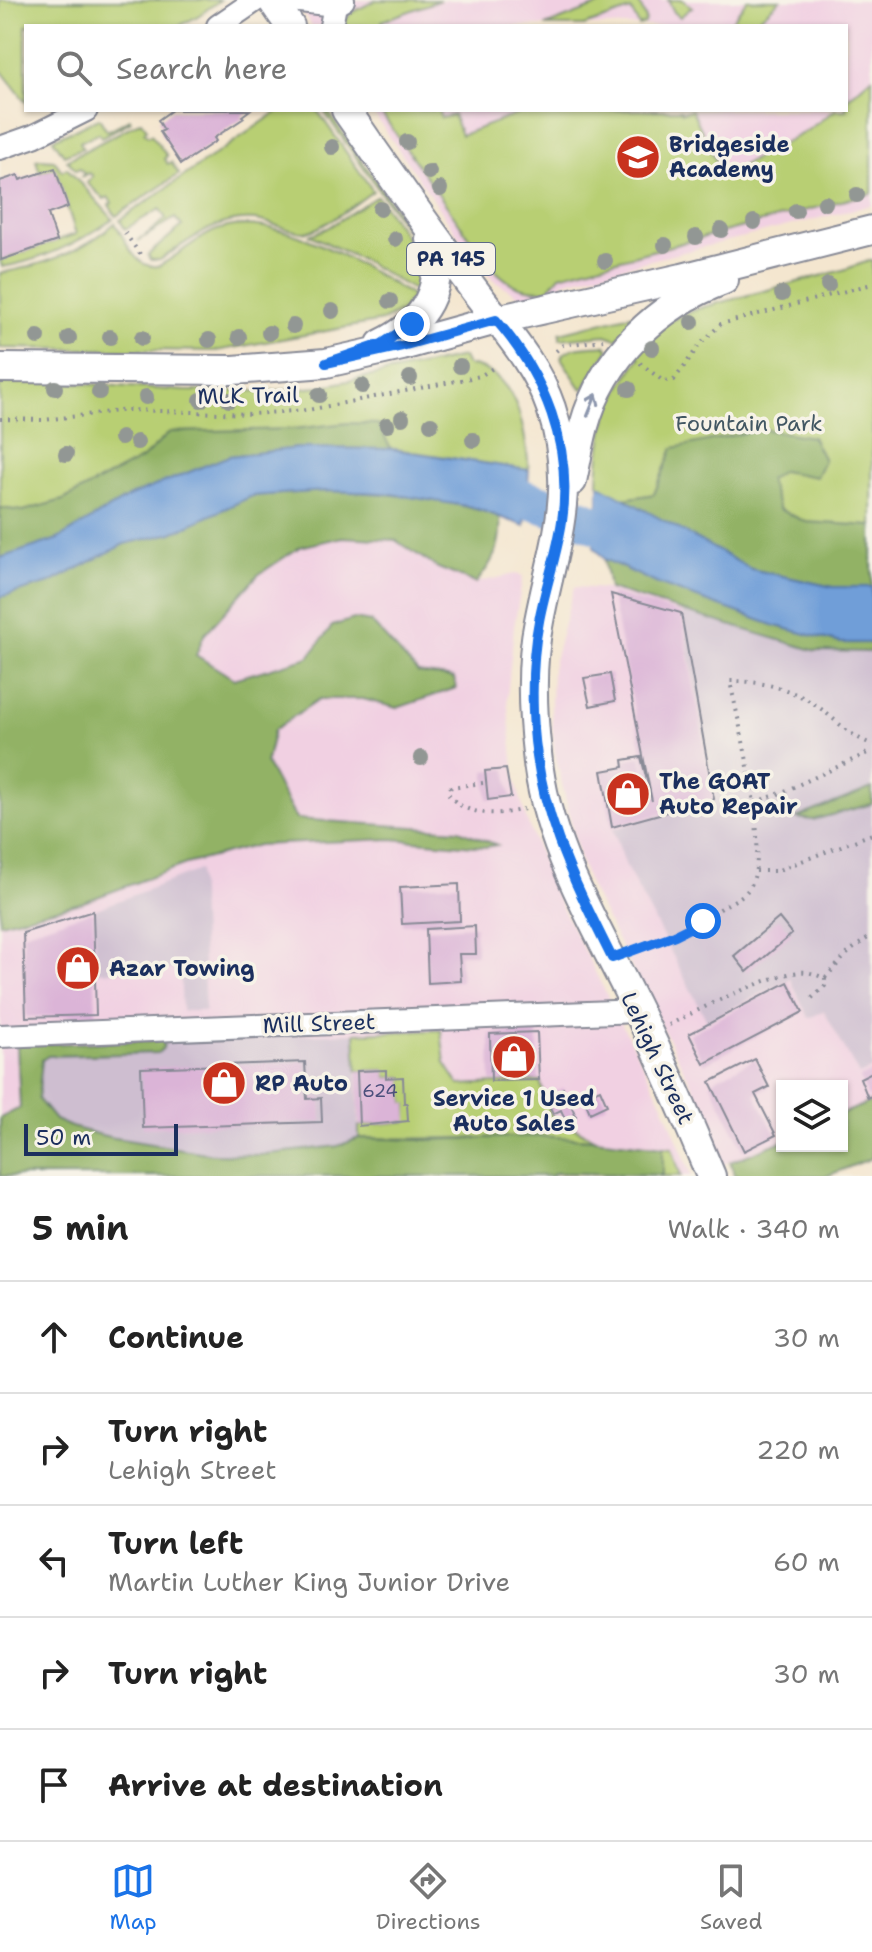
<!DOCTYPE html>
<html lang="en">
<head>
<meta charset="utf-8">
<style>
	:root { --surface:#fff; --page:#f2f2f2; --text:#222; --muted:#767676; --line:#e0e0e0; --accent:#1a73e8 }
	body { margin:0; font-family:"Shantell Sans",sans-serif; background:var(--page); color:var(--text) }
	.controls { position:absolute; right:24px; bottom:24px; display:grid; overflow:hidden; border-radius:0px; box-shadow:0 2px 6px #0004 }
	.controls button { width:72px; height:72px; display:grid; place-items:center; padding:0; border:0; border-bottom:2px solid var(--line); background:var(--surface); color:var(--text); font:40px sans-serif }
	.scale { position:absolute; left:24px; bottom:20px; width:154px; box-sizing:border-box; padding-left:8px; border:4px solid #1b2f5e; border-top:0; font-size:22px; line-height:28px; white-space:nowrap; color:#1b2f5e; -webkit-text-stroke:6px #f7f3e8; paint-order:stroke }
	.stop { position:absolute; width:24px; height:24px; margin:-18px; border:6px solid #1a73e8; border-radius:50%; background:#fff }
	.stop.end { background:#1a73e8; border-color:#fff; box-shadow:0 2px 8px #0008 }
	.list { margin:0; padding:0; list-style:none }
	h2 { display:flex; justify-content:space-between; align-items:center; height:104px; margin:0; padding:0 32px; font-size:34px }
	h2 small { font-size:26px; font-weight:400; color:var(--muted) }
	.list li { display:grid; grid-template-columns:52px 1fr auto; gap:24px; align-items:center; box-sizing:border-box; height:112px; padding:0 32px; border-top:2px solid var(--line) }
	.list b { display:block; font-size:30px; white-space:nowrap }
	.list p { margin:0; font-size:26px; white-space:nowrap; color:var(--muted) }
	.list em { font-size:26px; font-style:normal; color:var(--muted) }
	.icon { flex:none; width:44px; height:44px; fill:none; stroke:currentColor; stroke-width:2; stroke-linecap:round; stroke-linejoin:round }
	.map { position:relative; flex:none; width:872px; height:1176px; overflow:hidden }
	.search { position:absolute; background:var(--surface); box-shadow:0 2px 6px #0004; left:24px; right:24px; top:24px; height:88px; display:flex; align-items:center; gap:20px; box-sizing:border-box; padding:0 28px; border-radius:0px; color:var(--muted); font-size:30px }
	.sheet { height:664px; background:var(--surface) }
	nav { display:flex; justify-content:space-around; align-items:center; box-sizing:border-box; height:112px; border-top:2px solid var(--line); background:var(--surface); font-size:22px; color:var(--muted) }
	nav a { display:grid; justify-items:center; gap:4px }
	nav .on { color:var(--accent) }
	.map>svg:first-child { display:block }
</style>
</head>
<body>
<div class="map">
<svg width="872" height="1176" viewBox="0 0 872 1176">
	<rect width="100%" height="100%" fill="#f7f3e8"/>
	<filter id="ink" filterUnits="userSpaceOnUse"><feTurbulence type="fractalNoise" baseFrequency=".0125" numOctaves="2"/><feDisplacementMap in="SourceGraphic" scale="16" xChannelSelector="R" yChannelSelector="G"/><feConvolveMatrix kernelMatrix="1 2 1 2 8 2 1 2 1" color-interpolation-filters="sRGB"/></filter>
	<filter id="wash" filterUnits="userSpaceOnUse"><feTurbulence type="fractalNoise" baseFrequency=".006" numOctaves="4" result="noise"/><feDisplacementMap in="SourceGraphic" scale="32" xChannelSelector="R" yChannelSelector="G"/><feGaussianBlur stdDeviation="1.8" result="paint"/><feColorMatrix in="noise" values="0 0 0 0 0 0 0 0 0 0 0 0 0 0 0 0 0 1.4 0 .05"/><feComposite in="paint" operator="in"/></filter>
	<g filter="url(#wash)">
		<rect width="100%" height="100%" fill="#f4e6cf"/>
		<path fill="#f1d0e2" d="M294 0H872V205L563 282 550 297H521L493 280 467 248 371 110H846V26H312Z
			M342 537 395 540 438 568 475 583 515 574 523 576 514 627 507 698 515 778 527 821 556 896 663 1104 692 1176H658L663 1175 621 1144 595 1139 551 1115 540 1081 459 1085 445 1063 441 1030 17 1046 20 1108 0 1118V923L81 903 186 864 258 845 391 839 455 843 459 830 296 819 266 763 274 730 319 699H363L397 708 456 688 454 678 418 673 371 622 354 619 332 626 309 657 233 679 196 655 204 635 258 575 300 547Z
			M574 587 609 589 682 612 715 800 614 829 708 1020 790 979 809 1017 824 1011 859 1074 872 1069V1101L842 1114V1086H782V1141L722 1165 697 1095 589 885 579 857 554 749 551 706 552 668Z"/>
		<path fill="#cebed0" fill-rule="evenodd" d="M682 612 816 651 872 652V788L798 817 813 820 872 804V1069L859 1075 824 1011 809 1018 790 979 707 1021 625 864 613 829 715 799Z
			M199 870 205 1011H182L180 969 96 972 94 910Z
			M355 1033 359 1138 338 1146 261 1155 212 1154 109 1137 55 1121 38 1099 39 1070 42 1060 48 1056 135 1054 163 1048 164 1040ZM305 1062 307 1099 321 1098 322 1121 143 1128Z"/>
		<path fill="#b8cf73" stroke="#6a7f68" stroke-width="2" d="M0 0H220L198 16 179 26H26V102L0 69Z
			M376 0H440L382 21 383 26H341L351 13Z
			M613 0H638L646 19 645 24 639 26 631 10 584 26H545Z
			M668 0H683L692 7 680 17 674 12Z
			M747 0H780L751 26H728Z
			M872 77V193L560 275 548 290C517 291 509 284 488 264L379 110H438L441 118 453 115 461 135 529 110H681L682 112 692 110 722 174H726L805 132 835 110H846V100Z
			M280 110H317L373 191C359 201 320 232 304 232 291 232 275 224 261 221 222 214 191 239 160 260H151L148 255 182 226 175 218 138 241 166 219 160 209 125 229 120 220Z
			M323 110H327L420 245 423 268 418 248 409 233Z
			M99 118 107 131 130 119 131 121 102 137 98 133 80 142 83 148 64 155 53 139Z
			M141 121 147 129 144 132 148 136 151 134 167 156 164 159 168 164 171 162 179 174 116 216 109 205 112 203 108 197 104 199 87 183 93 176 89 173 81 177 84 173 79 168 76 170 67 160Z
			M41 159 54 160 62 171 67 168 113 219C79 243 43 260 2 267L0 260 76 234 55 169 40 173 36 160Z
			M377 196C397 225 426 253 415 291L364 261 310 235 327 228Z
			M115 223C126 241 135 270 159 266 179 255 196 238 217 230 276 208 364 267 413 296L401 312 382 321 216 351 0 348V273C41 266 84 251 115 223Z
			M872 260V578L623 499 598 484C600 429 606 403 640 358L633 352 669 321 700 308 843 270Z
			M635 314H640L617 339 606 335 560 339V333Z
			M605 345 609 349 583 389 581 388 561 358C569 344 590 347 605 345Z
			M463 357 467 365C518 371 525 428 529 470L338 440 0 534V381H48L186 391H266L319 387Z
			M441 1030 445 1063 459 1085 540 1081 551 1115 595 1139C516 1135 438 1140 359 1138V1126L407 1121V1104L404 1103 402 1077 386 1078 385 1070 357 1071 355 1033Z
			M663 1147 672 1148 681 1176H658L663 1175Z"/>
		<path fill="#92b265" stroke="#567062" stroke-width="2" d="M348 423 378 424 391 449 298 448 229 456 130 496 58 539 0 558V508L23 511 63 500 143 458 170 432 292 429Z
			M763 429 812 437 824 460 816 477 782 471 769 480 779 509 806 522 872 526V587H833L751 569 623 499 654 494 673 448Z
			M326 491C385 493 445 497 500 517 502 546 494 561 476 583L438 568 395 540 342 537 300 547 258 575 204 635 196 655 234 679 309 657 332 626 354 619 371 622 418 673 454 678 456 688 397 708 363 699H319L274 730 266 763 296 819 459 830 497 845 486 847 391 839 258 845 186 864 81 903 0 923V597L50 583 124 544 172 533 252 496Z
			M604 559 659 584 776 626 841 643H872V652L816 651 609 589Z
			M872 788V804L813 820 796 818Z
			M164 1040 163 1048 158 1053 48 1056 42 1060 38 1099 55 1120 71 1127 109 1137 212 1154 261 1155 338 1146 359 1138 422 1140 537 1136 595 1139 663 1147V1175L556 1173 551 1176H0V1118L20 1108 17 1045Z
			M872 1101V1158L827 1176H735L730 1162 782 1141V1146H842V1114Z"/>
		<path fill="#6f9ed8" stroke="#45669b" stroke-width="2" d="M298 448 391 449 529 470 525 526 472 507 385 493 326 491 252 496 172 533 124 544 50 583 0 597V558L58 539 130 496 229 456Z
			M598 484 751 569 833 587H872V643H841L776 626 658 584 604 559 593 546 598 515Z"/>
		<path fill="#f4e6cf" d="M594 484H598V515L592 551 589 546 594 515Z"/>
		<g fill="none" stroke-linecap="round" stroke-linejoin="round">
			<path stroke="#6f9ed8" stroke-width="38" d="M481 489C528 496 599 523 641 546"/>
		</g>
		<g id="blocks">
			<path fill="#dbb4d7" d="M172 110H250L242 116 244 118 214 138 216 141 181 164 160 132 164 130 158 120Z
				M55 168 68 207 48 214 57 241 1 260 0 181 18 175 20 180Z
				M611 594 681 613 714 799 612 827 602 771 624 767 623 760 641 757 652 801Z
				M610 674 615 701 590 706 584 678Z
				M506 769 511 797 488 800 485 771Z
				M459 884 460 921 402 924 400 887Z
				M93 911 96 1015 26 1017 23 933Z
				M779 918 792 934 747 972 734 956Z
				M475 926 476 954H459L461 981 428 983 426 929Z
				M788 982 803 1012 704 1064 689 1034Z
				M537 1032 539 1080 491 1081 490 1034Z
				M755 1059 769 1087 755 1094 776 1135 744 1151 710 1082Z
				M305 1062 307 1099 321 1098 322 1122 143 1128 141 1068Z
				M386 1070V1078L403 1077 404 1103H407L408 1121 359 1126 357 1071Z
				M872 1072V1096L868 1098 860 1078Z
				M563 1088 576 1116 566 1121 561 1110 553 1114 545 1097Z
				M600 1089 607 1105 590 1113 583 1096Z"/>
		</g>
	</g>
	<g filter="url(#ink)">
		<use href="#blocks" fill-opacity="0" stroke="#888a96" stroke-width="2"/>
		<g fill="none" stroke-linecap="round" stroke-linejoin="round">
			<g stroke="#888a96" stroke-width="26">
				<path id="minor" d="M291 0 335 5 343 0
					M218 26 256 0
					M331 26 335 5
					M0 148 34 136 86 110
					M0 1036 638 1011"/>
			</g>
			<g stroke="#888a96" stroke-width="32">
				<path id="major" d="M272 0 290 26
					M346 110C387 170 429 229 472 287 501 326 535 361 551 408 578 489 554 543 539 621 530 664 532 710 537 753 545 844 596 925 635 1005 663 1061 687 1119 711 1176
					M381 344C424 323 448 287 430 239
					M0 368 233 370 326 363 402 346 496 320 682 278 872 230
					M572 481C576 463 579 444 584 426 603 357 657 305 724 280"/>
			</g>
			<path stroke="#888a96" stroke-width="4" stroke-dasharray="2 6" stroke-linecap="butt" d="M125 233 142 257
				M556 351 563 345 603 340
				M640 363 663 381 674 380 701 343 721 324 872 284
				M0 419 44 420 127 410 252 414 308 410 461 380 480 376 493 368
				M483 783 451 787 448 793C463 817 500 816 524 809
				M755 802 776 795 872 751
				M756 871H776L872 834
				M633 950C667 938 697 925 726 905 733 901 742 897 747 891 775 861 738 722 730 681 765 681 798 690 825 712 841 725 852 737 872 744
				M812 998 825 986V978
				M669 1025C695 1011 780 969 806 972 813 973 819 976 825 978L850 951 872 935"/>
			<use href="#minor" stroke="#fff" stroke-width="22"/>
			<use href="#major" stroke="#fff" stroke-width="28"/>
		</g>
		<g fill="#929794">
			<circle cx="407" cy="142" r="8"/>
			<circle cx="332" cy="147" r="8"/>
			<circle cx="429" cy="172" r="8"/>
			<circle cx="440" cy="189" r="8"/>
			<circle cx="857" cy="195" r="8"/>
			<circle cx="825" cy="203" r="8"/>
			<circle cx="380" cy="209" r="8"/>
			<circle cx="796" cy="211" r="8"/>
			<circle cx="754" cy="222" r="8"/>
			<circle cx="721" cy="230" r="8"/>
			<circle cx="696" cy="237" r="8"/>
			<circle cx="395" cy="239" r="8"/>
			<circle cx="665" cy="245" r="8"/>
			<circle cx="605" cy="261" r="8"/>
			<circle cx="828" cy="285" r="8"/>
			<circle cx="782" cy="294" r="8"/>
			<circle cx="390" cy="301" r="8"/>
			<circle cx="332" cy="311" r="8"/>
			<circle cx="692" cy="322" r="8"/>
			<circle cx="293" cy="326" r="8"/>
			<circle cx="269" cy="333" r="8"/>
			<circle cx="38" cy="337" r="8"/>
			<circle cx="110" cy="337" r="8"/>
			<circle cx="239" cy="337" r="8"/>
			<circle cx="69" cy="338" r="8"/>
			<circle cx="142" cy="338" r="8"/>
			<circle cx="209" cy="340" r="8"/>
			<circle cx="652" cy="348" r="8"/>
			<circle cx="460" cy="366" r="8"/>
			<circle cx="410" cy="378" r="8"/>
			<circle cx="362" cy="386" r="8"/>
			<circle cx="55" cy="388" r="8"/>
			<circle cx="629" cy="389" r="8"/>
			<circle cx="99" cy="392" r="8"/>
			<circle cx="319" cy="395" r="8"/>
			<circle cx="146" cy="397" r="8"/>
			<circle cx="201" cy="400" r="8"/>
			<circle cx="229" cy="400" r="8"/>
			<circle cx="402" cy="418" r="8"/>
			<circle cx="431" cy="424" r="8"/>
			<circle cx="387" cy="425" r="8"/>
			<circle cx="121" cy="438" r="8"/>
			<circle cx="473" cy="440" r="8"/>
			<circle cx="137" cy="442" r="8"/>
			<circle cx="66" cy="454" r="8"/>
			<circle cx="421" cy="758" r="8"/>
		</g>
		<defs><path id="oneway-shaft" d="M-6 0H5M1.5-3L5.5 0L1.5 3" fill="none" stroke-width="1.6" stroke-linecap="round" stroke-linejoin="round" transform="scale(2)"/></defs>
		<use stroke="#8d97ae" href="#oneway-shaft" transform="translate(592 405) rotate(-68)"/>
	</g>
	<g fill="none" stroke-linecap="round" stroke-linejoin="round" filter="url(#ink)">
		<path stroke="#1a73e8" stroke-width="10" d="M412 324 382 344 326 363 402 346 496 320C545 376 573 446 562 521 557 555 545 588 539 621 533 651 532 682 533 712 536 806 571 876 612 958L675 935 703 921"/>
	</g>
	<defs>
		<g id="school-disc" transform="scale(2.3)"><circle r="9.5" fill="#c8321e" stroke="#f7f3e8"/><path d="M0-5L7-2L0 1L-7-2ZM-4 1L0 2.5L4 1V4Q0 6-4 4Z" fill="#fff"/></g>
		<g id="shop-disc" transform="scale(2.3)"><circle r="9.5" fill="#c8321e" stroke="#f7f3e8"/><path d="M-5-2.5h2.3a2.7 3.5 0 0 1 5.4 0H5L5.5 6h-11ZM-1.5-2.5h3a1.5 2.3 0 0 0-3 0Z" fill="#fff"/></g>
	</defs>
	<g fill-rule="evenodd">
		<use href="#school-disc" x="638" y="157"/>
		<use href="#shop-disc" x="628" y="794"/>
		<use href="#shop-disc" x="78" y="968"/>
		<use href="#shop-disc" x="514" y="1057"/>
		<use href="#shop-disc" x="224" y="1083"/>
	</g>
	<g text-anchor="middle" stroke-width="7" stroke-linejoin="round" paint-order="stroke">
		<g font-size="18" fill="#4b507c">
			<text x="380" y="1097">624</text>
		</g>
		<rect fill="#f7f3e8" stroke="#5d6a87" stroke-width="2" x="407" y="243" width="88" height="32" rx="6"/>
		<g font-size="20" font-weight="bold" fill="#1b2f5e">
			<text x="451" y="266">PA 145</text>
		</g>
		<g font-size="22" font-weight="bold" fill="#1b2f5e" stroke="#f7f3e8" text-anchor="start">
			<text x="669" y="152">Bridgeside<tspan x="669" dy="25">Academy</tspan></text>
			<text x="659" y="789">The GOAT<tspan x="659" dy="25">Auto Repair</tspan></text>
			<text x="109" y="976">Azar Towing</text>
			<text x="255" y="1091">RP Auto</text>
			<text x="514" y="1106" text-anchor="middle">Service 1 Used<tspan x="514" dy="25">Auto Sales</tspan></text>
		</g>
		<g font-size="22" fill="#1b2f5e" stroke="#f7f3e8">
			<text transform="translate(248 395) rotate(-1)" y="8">MLK Trail</text>
			<text transform="translate(319 1023) rotate(-2)" y="8">Mill Street</text>
			<text transform="translate(658 1058) rotate(65)" y="8">Lehigh Street</text>
		</g>
		<g font-size="22" fill="#425763" stroke="#f7f3e8">
			<text x="749" y="431">Fountain Park</text>
		</g>
	</g>
</svg>
<div class="controls">
<button><svg class="icon" aria-label="layers" viewBox="0 0 24 24"><path d="M12 4l9 5-9 5-9-5zM3 14l9 5 9-5"/></svg></button>
</div>
<div class="scale">50 m</div>
<div class="stop" style="left:703px;top:921px"></div>
<div class="stop end" style="left:412px;top:324px"></div>
<div class="search"><svg class="icon" aria-label="search" viewBox="0 0 24 24"><circle cx="10" cy="10" r="6"/><path d="M15 15l6 6"/></svg>Search here</div>
</div>
<section class="sheet">
<h2>5 min<small>Walk · 340 m</small></h2>
<ul class="list">
<li><svg class="icon" aria-label="ahead" viewBox="0 0 24 24"><path d="M12 20V5M6 11l6-6 6 6"/></svg><div><b>Continue</b></div><em>30 m</em></li>
<li><svg class="icon" aria-label="right" viewBox="0 0 24 24"><path d="M7 20v-9h11M14 6l5 5-5 5"/></svg><div><b>Turn right</b><p>Lehigh Street</p></div><em>220 m</em></li>
<li><svg class="icon" aria-label="left" viewBox="0 0 24 24"><path d="M17 20v-9H6M10 6l-5 5 5 5"/></svg><div><b>Turn left</b><p>Martin Luther King Junior Drive</p></div><em>60 m</em></li>
<li><svg class="icon" aria-label="right" viewBox="0 0 24 24"><path d="M7 20v-9h11M14 6l5 5-5 5"/></svg><div><b>Turn right</b></div><em>30 m</em></li>
<li><svg class="icon" aria-label="arrive" viewBox="0 0 24 24"><path d="M6 21V4h12l-3 4 3 4H6"/></svg><div><b>Arrive at destination</b></div></li>
</ul>
</section>
<nav>
<a class="on"><svg class="icon" aria-label="map" viewBox="0 0 24 24"><path d="M3 6l6-2 6 2 6-2v14l-6 2-6-2-6 2zM9 4v14M15 6v14"/></svg>Map</a>
<a><svg class="icon" aria-label="directions" viewBox="0 0 24 24"><path d="M12 3l9 9-9 9-9-9zM9 14v-3h6M13 9l2 2-2 2"/></svg>Directions</a>
<a><svg class="icon" aria-label="saved" viewBox="0 0 24 24"><path d="M7 4h10v16l-5-4-5 4z"/></svg>Saved</a>
</nav>
</body>
</html>
